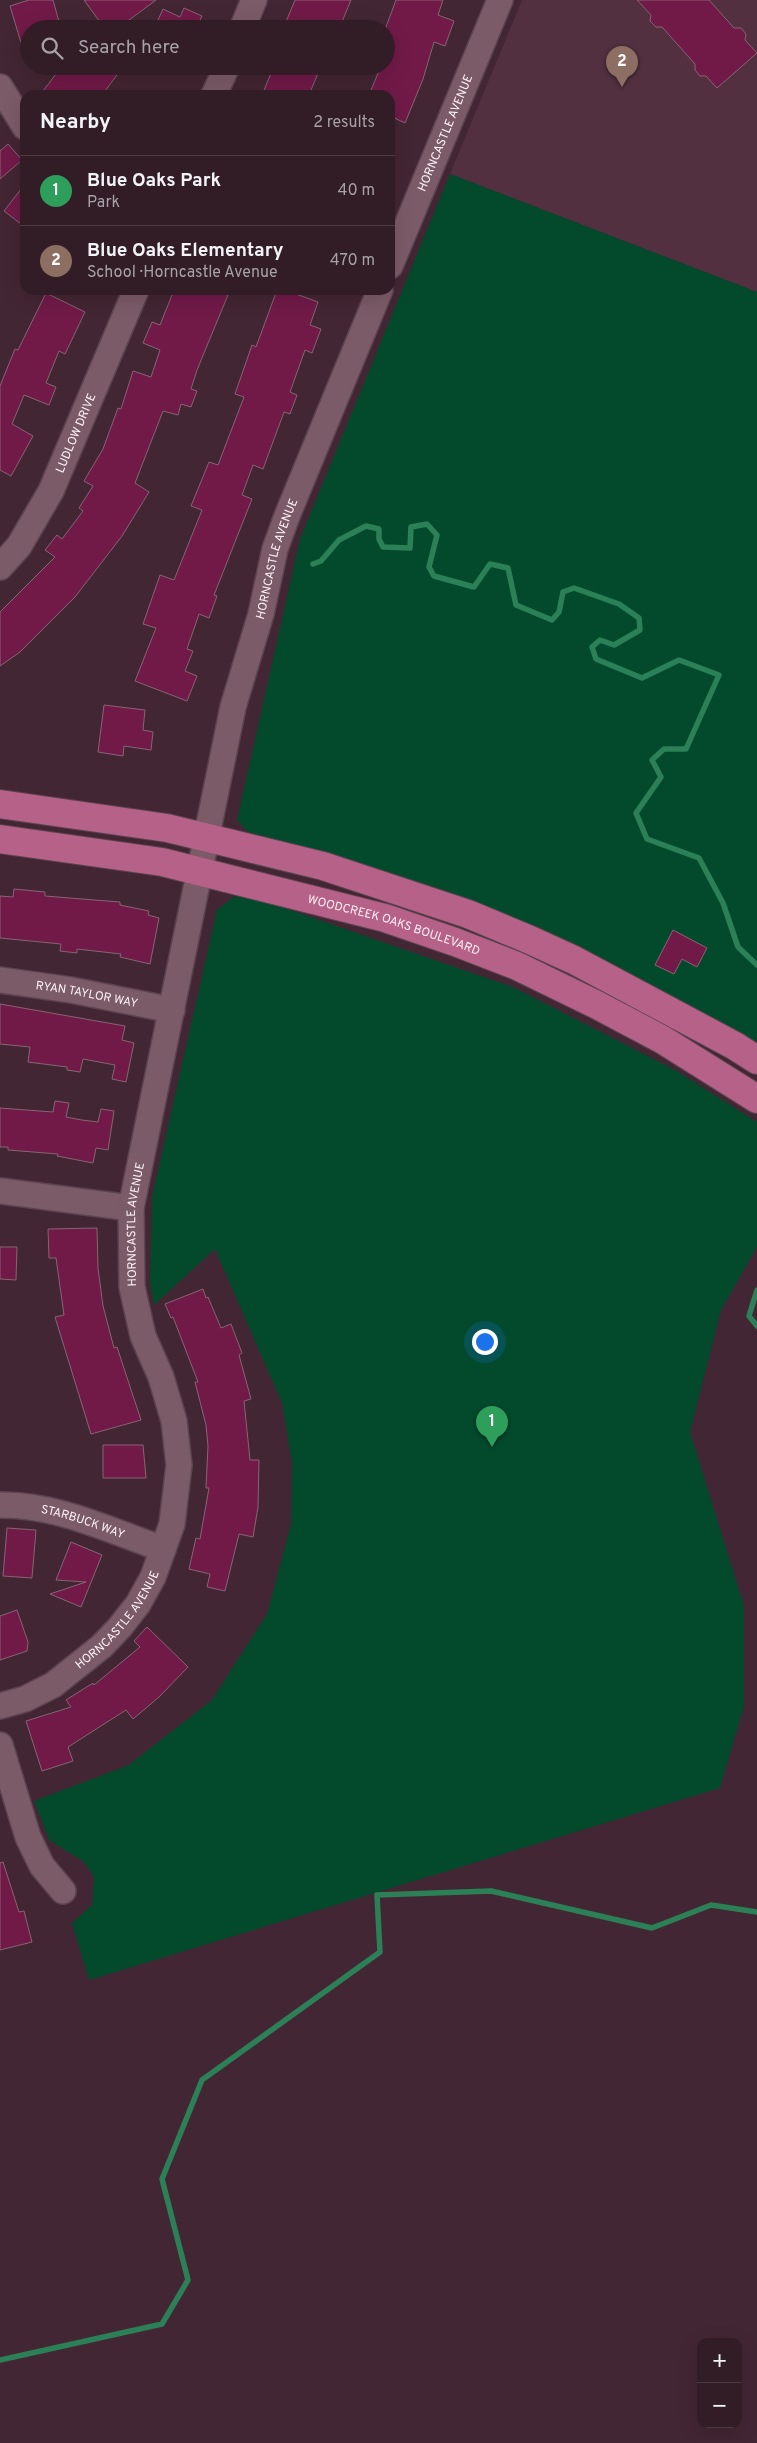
<!DOCTYPE html>
<html lang="en">
<head>
<meta charset="utf-8">
<style>
	:root { --surface:#321c26; --page:#3d2932; --text:#f1f3f6; --muted:#a8a1a7; --line:#4d3a43; --accent:#bca0f2 }
	body { margin:0; font-family:Overpass,sans-serif; background:var(--page); color:var(--text) }
	.controls { position:absolute; right:15px; bottom:15px; display:grid; overflow:hidden; border-radius:10px; box-shadow:0 5px 20px #0002 }
	.controls button { width:45px; height:45px; display:grid; place-items:center; padding:0; border:0; border-bottom:1px solid var(--line); background:var(--surface); color:var(--text); font:25px sans-serif }
	.you { position:absolute; left:484px; top:1341px; width:18px; height:18px; margin:-12px; border:4px solid #fff; border-radius:50%; background:#1a73e8; box-shadow:0 0 0 8px #1a73e833 }
	.badge { display:grid; place-items:center; width:32px; height:32px; border-radius:50%; background:var(--accent); color:#fff; font-size:16px; font-weight:700 }
	.pin { position:absolute; translate:-50% -41px; filter:drop-shadow(0 1px 2px #0008) }
	.pin::after { content:''; position:absolute; top:26px; width:18px; height:15px; background:inherit; clip-path:polygon(0 0,100% 0,50% 100%) }
	.list { margin:0; padding:0; list-style:none }
	h2 { display:flex; justify-content:space-between; align-items:center; height:65px; margin:0; padding:0 20px; font-size:21px }
	h2 small { font-size:16px; font-weight:400; color:var(--muted) }
	.list li { display:grid; grid-template-columns:32px 1fr auto; gap:15px; align-items:center; box-sizing:border-box; height:70px; padding:0 20px; border-top:1px solid var(--line) }
	.list b { display:block; font-size:19px; white-space:nowrap }
	.list p { margin:0; font-size:16px; white-space:nowrap; color:var(--muted) }
	.list em { font-size:16px; font-style:normal; color:var(--muted) }
	.icon { flex:none; width:28px; height:28px; fill:none; stroke:currentColor; stroke-width:2; stroke-linecap:round; stroke-linejoin:round }
	.map { position:relative; flex:none; width:757px; height:2443px; overflow:hidden }
	.search { position:absolute; background:var(--surface); box-shadow:0 5px 20px #0002; left:20px; top:20px; width:375px; height:55px; display:flex; align-items:center; gap:12px; box-sizing:border-box; padding:0 18px; border-radius:28px; color:var(--muted); font-size:19px }
	.panel { position:absolute; background:var(--surface); box-shadow:0 5px 20px #0002; left:20px; top:90px; width:375px; height:205px; border-radius:15px }
	.map>svg:first-child { display:block }
</style>
</head>
<body>
<div class="map">
<svg width="757" height="2443" viewBox="0 0 757 2443">
	<rect width="100%" height="100%" fill="#432633"/>
	<path fill="#52303f" d="M522 0H757V292L450 174Z"/>
	<path fill="#034a2d" d="M450 174 757 292V961L751 962 757 965V1046L558 938 392 873 248 832 237 820 300 539Z
		M235 896 270 903 513 987 675 1070 757 1122V1247L721 1310 690 1432 744 1606V1706L720 1788 89 1980 72 1923 92 1905 94 1877 84 1862 49 1840 34 1801 129 1765 212 1700 267 1614 291 1524 292 1463 282 1403 215 1249 154 1305 150 1283 152 1197 217 910Z"/>
	<g fill="none" stroke-linecap="round" stroke-linejoin="round">
		<path stroke="#2c8057" stroke-width="5.5" d="M313 564 321 561 339 540 366 526 379 529V539L383 547 410 548 411 527 427 524 437 535 429 567 434 576 474 587 490 564 508 568 516 605 552 620 559 612 563 592 574 588 619 604 639 618 640 630 614 645 600 640 592 647 596 659 642 678 679 660 719 675 686 749H664L652 760 661 777 636 813 647 839 699 858 723 903 738 947 757 965
			M757 1290 749 1316 757 1326
			M0 2360 162 2324 188 2280 162 2179 202 2080 380 1952 377 1895 491 1891 652 1928 711 1905 757 1912"/>
	</g>
	<path fill="#711a48" stroke="#866572" d="M29 0H53L61 29H29V56H25L10 6Z
		M84 0H156L117 29H105Z
		M295 0H351L339 29H283Z
		M396 0H443L438 15 454 21 445 46 434 42 423 79 405 123 390 116V95H369L381 66H386V27Z
		M637 0H709L734 28H741L746 34 745 40 757 53 717 88 706 76H700L695 70V64L662 27H656L650 21 651 15Z
		M184 8 202 16 197 26 204 29H154L163 9 180 17Z
		M62 66H106L117 75 102 95H40Z
		M274 66H321L309 95H262Z
		M8 144 22 160 0 179V151Z
		M25 184V227L4 211Z
		M174 290H230L197 370 191 389 197 391 191 407 181 404 178 415 163 411 135 483 149 492 122 536 75 597 20 652 0 666V612L55 557 45 550 57 535 62 539 83 511 79 508 93 486 84 481 103 449 118 408 121 409 133 371 151 377 160 350 143 343 152 322 160 325Z
		M277 290H285L318 302 310 325 321 329 312 353 305 350 290 392 297 395 290 414 284 412 263 469 253 465 242 495 252 499 214 595 217 596 209 618 199 614 187 649 193 651 185 671 197 676 187 701 135 681 156 628 143 624 160 575 174 580 202 510 191 506 209 462 218 465 244 397 235 394 252 345 256 347Z
		M46 293 85 312 65 354 59 351 46 383 56 387 49 405 24 395 12 424 33 436 11 476 0 470V386L15 349 18 350Z
		M104 705 145 710 143 730 153 732 151 750 124 746 123 756 98 752Z
		M14 889 45 892V896L120 902V905L149 911 148 915 159 918 150 964 120 957 121 954 77 949V953L60 951 61 944 0 938V896L13 897Z
		M673 930 707 948 697 967 682 959 674 974 655 965Z
		M0 1004 125 1026 122 1040 134 1043 126 1082 112 1079 115 1065 83 1059 80 1072 67 1070V1067L28 1062 30 1047 0 1044Z
		M55 1101 69 1103 66 1117 82 1120 98 1122 101 1109 114 1111 108 1150 96 1148 93 1163 57 1156 58 1154 8 1150V1147H0V1108L53 1112Z
		M97 1228 98 1268 103 1306 114 1348 117 1347 141 1420 91 1434 55 1317 64 1315 56 1258H49L48 1229Z
		M0 1247H17L16 1280 0 1279Z
		M203 1289 206 1298 208 1297 221 1328 231 1324 242 1353 239 1355 251 1399 244 1401 250 1460H259L258 1507 253 1537 239 1534 225 1591 207 1587 210 1574 189 1569 196 1538 200 1539 209 1488H206L208 1446 206 1425 195 1382H198L173 1317 171 1318 165 1304Z
		M103 1445H143L146 1478H103Z
		M7 1528 36 1530 32 1578 3 1576Z
		M71 1542 102 1555 81 1607 50 1594 86 1582 56 1580Z
		M17 1610 28 1642 27 1651 0 1660V1616Z
		M147 1627 188 1667 159 1697 133 1719 126 1710 68 1747 73 1761 42 1771 26 1721 71 1707 66 1700 93 1683 94 1685 140 1647 134 1641Z
		M3 1862 19 1912 24 1911 32 1942 0 1950V1863Z"/>
	<g fill="none" stroke-linecap="round" stroke-linejoin="round">
		<g stroke="#5b444f" stroke-width="28">
			<g id="minor">
				<path d="M242 29 254 0"/>
				<path d="M0 87 25 127"/>
				<path d="M214 95 227 66"/>
				<path id="s1" d="M390 266 500 0"/>
				<path id="s2" d="M0 567 19 546 51 491 136 290"/>
				<path id="s3" d="M0 980 71 990 172 1010"/>
				<path d="M0 1191 131 1208"/>
				<path id="s4" d="M0 1505C56 1504 111 1531 163 1549"/>
				<path id="s5" d="M0 1706 25 1699 53 1685 102 1646 120 1627 138 1604 153 1577 172 1524 179 1465 174 1421 161 1377 143 1336 132 1287 131 1208 233 707 261 614 275 549 287 516 380 290"/>
				<path d="M0 1745 28 1837 42 1866 63 1891"/>
			</g>
		</g>
		<g stroke="#5b444f" stroke-width="30">
			<g id="major">
				<path d="M0 804 167 828 323 866 468 914 528 939 574 960 735 1046 757 1060"/>
				<path id="s6" d="M0 839 162 862 385 918 455 942 517 966 597 1005 663 1040 757 1099"/>
			</g>
		</g>
		<use href="#minor" stroke="#7b5b68" stroke-width="25"/>
		<use href="#major" stroke="#b66288" stroke-width="28"/>
	</g>
	<g text-anchor="middle" stroke-width="4.5" stroke-linejoin="round" paint-order="stroke">
		<g font-size="12" fill="#fdf1f5" stroke="#381d29">
			<text dy="4" stroke="none"><textPath href="#s1" startOffset="144">HORNCASTLE AVENUE</textPath></text>
			<text dy="4" stroke="none"><textPath href="#s2" startOffset="155">LUDLOW DRIVE</textPath></text>
			<text dy="4" stroke="none"><textPath href="#s5" startOffset="1252">HORNCASTLE AVENUE</textPath></text>
			<text dy="4" stroke="none"><textPath href="#s6" startOffset="404">WOODCREEK OAKS BOULEVARD</textPath></text>
			<text dy="4" stroke="none"><textPath href="#s3" startOffset="88">RYAN TAYLOR WAY</textPath></text>
			<text dy="4" stroke="none"><textPath href="#s5" startOffset="570">HORNCASTLE AVENUE</textPath></text>
			<text dy="4" stroke="none"><textPath href="#s4" startOffset="85">STARBUCK WAY</textPath></text>
			<text dy="4" stroke="none"><textPath href="#s5" startOffset="150">HORNCASTLE AVENUE</textPath></text>
		</g>
	</g>
</svg>
<div class="controls">
<button>+</button>
<button>−</button>
</div>
<div class="you"></div>
<div class="pin badge" style="left:492px;top:1447px;background:#2e9e5b">1</div>
<div class="pin badge" style="left:622px;top:87px;background:#8d6e63">2</div>
<div class="search"><svg class="icon" aria-label="search" viewBox="0 0 24 24"><circle cx="10" cy="10" r="6"/><path d="M15 15l6 6"/></svg>Search here</div>
<section class="panel">
<h2>Nearby<small>2 results</small></h2>
<ul class="list">
<li><span class="badge" style="background:#2e9e5b">1</span><div><b>Blue Oaks Park</b><p>Park</p></div><em>40 m</em></li>
<li><span class="badge" style="background:#8d6e63">2</span><div><b>Blue Oaks Elementary</b><p>School · Horncastle Avenue</p></div><em>470 m</em></li>
</ul>
</section>
</div>
</body>
</html>
